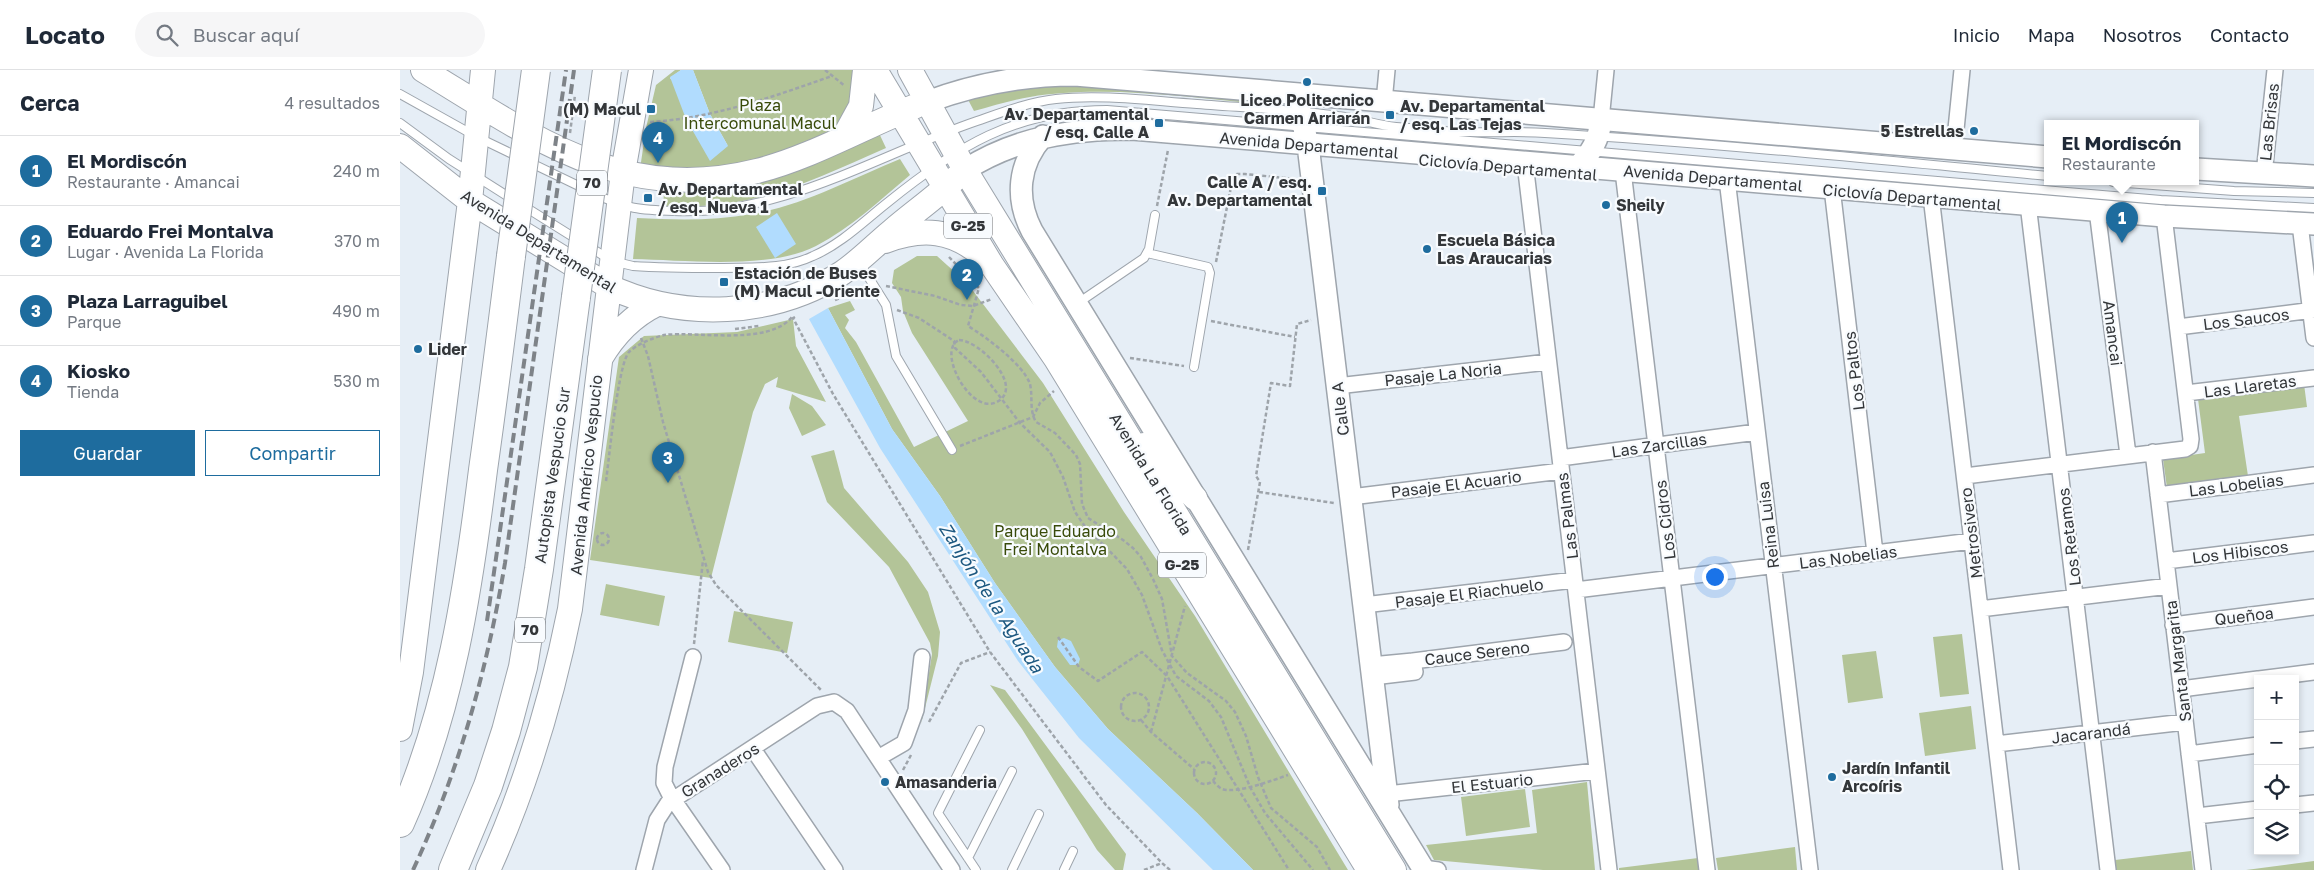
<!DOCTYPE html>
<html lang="es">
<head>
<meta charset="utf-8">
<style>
	:root { --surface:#fff; --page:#f6f6f7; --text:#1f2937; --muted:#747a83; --line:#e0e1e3; --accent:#1e6c9e }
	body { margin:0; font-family:"Golos Text",sans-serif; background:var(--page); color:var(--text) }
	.controls { position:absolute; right:15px; bottom:15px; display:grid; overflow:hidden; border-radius:0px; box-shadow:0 2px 8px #0003 }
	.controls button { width:45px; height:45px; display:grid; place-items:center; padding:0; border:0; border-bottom:1px solid var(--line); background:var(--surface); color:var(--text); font:25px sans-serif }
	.you { position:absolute; left:1314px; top:506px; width:18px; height:18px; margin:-12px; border:4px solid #fff; border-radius:50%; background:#1a73e8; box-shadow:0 0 0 8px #1a73e833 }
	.badge { display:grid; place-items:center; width:32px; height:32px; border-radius:50%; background:var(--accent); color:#fff; font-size:16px; font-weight:700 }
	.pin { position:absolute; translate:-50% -41px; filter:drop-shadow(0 1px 2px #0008) }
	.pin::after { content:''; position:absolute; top:26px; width:18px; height:15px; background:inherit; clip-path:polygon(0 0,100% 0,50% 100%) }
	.popup { position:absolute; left:1644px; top:50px; width:155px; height:65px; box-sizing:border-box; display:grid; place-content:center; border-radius:0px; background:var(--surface); filter:drop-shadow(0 1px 4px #0005); font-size:16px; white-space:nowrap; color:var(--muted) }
	.popup b { font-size:19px; color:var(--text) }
	.popup::after { content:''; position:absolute; left:50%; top:100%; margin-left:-10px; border:10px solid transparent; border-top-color:var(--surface) }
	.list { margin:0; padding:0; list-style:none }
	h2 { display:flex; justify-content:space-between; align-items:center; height:65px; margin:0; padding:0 20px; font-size:21px }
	h2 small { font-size:16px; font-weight:400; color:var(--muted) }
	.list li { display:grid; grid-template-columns:32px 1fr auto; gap:15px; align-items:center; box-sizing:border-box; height:70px; padding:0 20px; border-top:1px solid var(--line) }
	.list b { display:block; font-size:19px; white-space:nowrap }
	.list p { margin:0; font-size:16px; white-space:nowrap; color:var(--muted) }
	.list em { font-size:16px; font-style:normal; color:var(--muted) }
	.actions { display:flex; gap:10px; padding:15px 20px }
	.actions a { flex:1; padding:11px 0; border:1px solid var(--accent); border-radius:0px; text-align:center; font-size:18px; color:var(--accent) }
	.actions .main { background:var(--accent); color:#fff }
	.icon { flex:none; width:28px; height:28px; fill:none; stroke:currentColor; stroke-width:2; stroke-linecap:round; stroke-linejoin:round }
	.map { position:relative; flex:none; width:1914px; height:800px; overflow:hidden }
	header { display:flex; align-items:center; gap:30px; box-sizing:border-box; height:70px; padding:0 25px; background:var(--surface); border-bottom:1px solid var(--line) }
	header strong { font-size:24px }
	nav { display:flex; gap:28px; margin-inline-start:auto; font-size:18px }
	.search { width:350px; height:45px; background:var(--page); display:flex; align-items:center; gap:12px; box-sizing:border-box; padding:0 18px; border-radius:28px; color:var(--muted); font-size:19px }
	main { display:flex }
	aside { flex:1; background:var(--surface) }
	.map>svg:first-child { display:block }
</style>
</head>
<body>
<header>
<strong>Locato</strong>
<div class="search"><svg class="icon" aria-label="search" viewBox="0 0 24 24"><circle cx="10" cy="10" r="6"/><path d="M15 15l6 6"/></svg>Buscar aquí</div>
<nav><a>Inicio</a><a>Mapa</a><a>Nosotros</a><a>Contacto</a></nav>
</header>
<main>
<aside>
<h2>Cerca<small>4 resultados</small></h2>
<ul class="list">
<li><span class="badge">1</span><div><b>El Mordiscón</b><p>Restaurante · Amancai</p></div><em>240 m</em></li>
<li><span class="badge">2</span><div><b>Eduardo Frei Montalva</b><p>Lugar · Avenida La Florida</p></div><em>370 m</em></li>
<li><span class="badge">3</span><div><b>Plaza Larraguibel</b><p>Parque</p></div><em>490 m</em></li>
<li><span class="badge">4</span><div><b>Kiosko</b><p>Tienda</p></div><em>530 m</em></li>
</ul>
<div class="actions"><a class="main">Guardar</a><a>Compartir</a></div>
</aside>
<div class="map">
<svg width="1914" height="800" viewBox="0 0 1914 800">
	<rect width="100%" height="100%" fill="#e6eef6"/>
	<path fill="#b3c498" d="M275 0H281L270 8 328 76 310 44 293 0H453L457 26 438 60 358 91 315 98 240 99 246 58 256 15Z
		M659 12 879 30 878 36C801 29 706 14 630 27 611 30 593 36 574 41L565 24Z
		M478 61 486 78C406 113 353 141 263 136L264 123 317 122 356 115Z
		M500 89 510 105C480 130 451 158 416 176 370 200 285 190 233 189L237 148C276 150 314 151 352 144 402 136 453 108 500 89Z
		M517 186H537L567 213 643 313 724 442 795 546 948 800H853L797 743 708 659 655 597 595 513 540 426 492 359 428 238 450 231 455 240 445 245 449 250 445 258 456 272 514 377 568 351 512 263 503 241 501 227 492 213 494 200Z
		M393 249 396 276 426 332 376 317 378 307 365 314 353 342 311 508 190 490 219 287 244 266 337 262Z
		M1904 314 1907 337 1839 346 1848 406 1767 418 1763 389 1805 383 1798 329Z
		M392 324 412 336 426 355 402 366 389 338Z
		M434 380 444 418 508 492 528 522 540 562 538 586 521 654 532 584 530 573 489 497 427 432 411 386Z
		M206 514 265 526 259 556 200 545Z
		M334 541 393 552 387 583 328 572Z
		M1562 564 1569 624 1540 627 1533 567Z
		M1476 581 1483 628 1448 633 1442 585Z
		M590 615 605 620 726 784 723 800H715L697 780 622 659Z
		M1571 636 1576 679 1525 686 1519 643Z
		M1187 712 1195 800H1143L1034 790 1026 775 1137 763 1132 720Z
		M1125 719 1130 757 1066 766 1061 727Z
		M1395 777 1397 800H1318L1316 788Z
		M1791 781 1793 800H1716L1715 790Z
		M1298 788 1299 800H1219V798Z
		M1914 791V800H1846Z"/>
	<path fill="#b1dcfe" d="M281 0H293L310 44 328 76 310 91 286 49 270 7Z
		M377 143 396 174 375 188 356 157Z
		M428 238 492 359 540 426 595 513 655 597 708 659 797 743 853 800H813L679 668 618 591 480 378 409 249Z
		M664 568 671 571 680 589 678 595H670L657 577 658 570Z"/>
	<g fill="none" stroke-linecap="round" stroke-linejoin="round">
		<g stroke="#9ea5ad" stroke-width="10">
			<path id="lane" d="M0 24 77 67 185 119
				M0 53 49 89 112 129
				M1713 112 1834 121 1914 123
				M195 124C227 139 240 140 274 141 383 146 477 85 577 51 603 42 629 32 656 29 702 24 751 31 797 34 844 38 892 39 938 46 958 48 976 55 996 57 1021 59 1046 62 1070 62 1095 63 1120 61 1145 63 1313 73 1481 90 1648 106
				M122 135 178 170
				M188 176 212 191 233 196C262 198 291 198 320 198 352 197 384 200 413 186 441 174 463 152 487 133 556 77 615 40 707 40L1761 130 1914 138
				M747 183 808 197 810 203 794 297
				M459 192 486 235 496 286 552 380
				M678 233 744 188 749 179 755 145
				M568 788 612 701
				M576 800 538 743 580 660
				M612 800 639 744
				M664 800 673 781"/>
		</g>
		<g stroke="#9ea5ad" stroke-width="18">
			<path id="street" d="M984 32 987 0
				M1201 50 1206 0
				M1554 79 1562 0
				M1125 93 1209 800
				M1223 101 1307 800
				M1864 104 1875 0
				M1327 109 1410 800
				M1432 118 1475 483
				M1531 126 1611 800
				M1628 134 1708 800
				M1697 140 1728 385
				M1900 154 1914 268
				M1778 257 1914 240
				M937 316 1148 292
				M1786 323 1914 308
				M1753 382 1803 800
				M1160 388 1357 362
				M1565 406 1785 379 1790 376 1791 369 1764 146
				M1758 425 1914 405
				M951 427 1161 401
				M1766 491 1914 473
				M1176 520 1572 471
				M964 535 1174 510
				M1580 539 1769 516
				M1773 555 1914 537
				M293 587 265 697 264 713 270 725 322 800
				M971 595 1013 591
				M973 607 1015 602 1013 591 1164 572
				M1859 609 1914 602
				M1781 619 1858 609
				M1895 671 1914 669
				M1596 674 1785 652
				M353 679 435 800
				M1789 684 1858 675
				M478 688 504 673 516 640 522 587
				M987 724 1197 701
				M1895 735 1914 733
				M1797 746 1858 739
				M1023 798 1038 800
				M244 800 257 750 268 733 417 636 434 632 447 641 552 800"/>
		</g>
		<g stroke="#9ea5ad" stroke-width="24">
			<path id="secondary" d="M896 24 908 75 988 735
				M527 32C575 14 623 5 675 5L1648 87
				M643 66C618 94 615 128 632 161L1024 800
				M1177 97C1191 84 1199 70 1201 50
				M1796 99 1914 106
				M565 100C617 67 672 59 732 59L1764 146 1914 154"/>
		</g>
		<g stroke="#9ea5ad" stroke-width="26">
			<path id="primary" d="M23 0C132 66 222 135 357 101 412 87 463 57 516 36
				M475 0 591 194 656 289 969 800
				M510 0 565 100 994 800
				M444 67 461 36 465 0
				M0 76 70 131 208 216C282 251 373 247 442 203 460 191 475 175 492 161 513 143 536 127 556 108
				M485 171C522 157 553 159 584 187
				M200 289C214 265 232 246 257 234
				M744 375 795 428
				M0 659 11 602 70 131 83 0
				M88 800C126 716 152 629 170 539L223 102 241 0"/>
		</g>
		<g stroke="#9ea5ad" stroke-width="30">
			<path id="highway" d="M0 753C50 641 68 521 83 400 93 329 102 258 111 186
				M53 800 88 716 106 661 123 597 139 499 176 227"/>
		</g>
		<path stroke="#9ea4aa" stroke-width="2.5" stroke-dasharray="4 2.5" stroke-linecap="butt" d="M425 0 445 16
			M250 52C314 48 372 27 432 6
			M170 63 175 25
			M757 136 768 80
			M549 187 579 218 568 256C586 267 623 294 630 314 633 327 629 340 636 352L655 363 676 385 680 394 682 434 688 448 723 470 733 478 741 487 753 509 762 529 772 586 787 603 826 631 835 642 846 666 858 707 871 738 917 777 930 800
			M816 192 833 107 837 104H845L895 109
			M486 216 535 226 561 235 573 236 592 229
			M435 230 464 218
			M497 240 519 248 554 271 555 278 581 302 620 353 650 382 663 407 675 442 684 455 727 499 742 525 762 580 776 606 809 631 821 647 850 717 865 743 913 800
			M395 247 393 248 433 324 590 582 706 735 762 793
			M811 251 895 267
			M335 259 359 256
			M241 268 248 286 263 352 308 502 316 515 422 621
			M559 270C578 270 622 313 600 330 573 351 535 280 559 270Z
			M730 288 784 296
			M560 376 633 347 640 333 654 321
			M206 411C209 390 218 294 229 282 237 274 253 268 264 265 299 261 368 276 392 247
			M859 422 934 433
			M197 469a6 6 0 1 1 12 0a6 6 0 1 1-12 0Z
			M848 480 860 412 856 406 871 313 890 316 897 254 911 250
			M658 567 679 597 698 611 742 582 767 606 889 800
			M294 574 303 490
			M721 637a14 14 0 1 1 28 0a14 14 0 1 1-28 0Z
			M741 650 751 662 794 699
			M529 652 561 593 590 582
			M751 662 785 536
			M794 703a11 11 0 1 1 22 0a11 11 0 1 1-22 0Z
			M503 700 511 685
			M813 711C815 713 818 717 822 719 836 724 874 710 888 705
			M744 800 762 793 770 800"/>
		<use href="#lane" stroke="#fff" stroke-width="8"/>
		<use href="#street" stroke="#fff" stroke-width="15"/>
		<use href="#secondary" stroke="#fff" stroke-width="21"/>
		<use href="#primary" stroke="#fff" stroke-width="24"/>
		<use href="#highway" stroke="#fff" stroke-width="28"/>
		<path stroke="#7e8388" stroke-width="4" stroke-dasharray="10 5" stroke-linecap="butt" d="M87 551 166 0
			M13 800C59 701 87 600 105 493L174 0"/>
		<g stroke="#9ea5ad" stroke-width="30" stroke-linecap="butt">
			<path id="highway-bridge" d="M111 186 136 0
				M176 227 207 0"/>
		</g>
		<use href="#highway-bridge" stroke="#fff" stroke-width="28"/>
	</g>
	<g fill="#1e6c9e" stroke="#f8fbfe" stroke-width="2">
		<circle cx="907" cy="12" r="5"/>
		<rect x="246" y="34" width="10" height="10" rx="2.5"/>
		<rect x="985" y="40" width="10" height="10" rx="2.5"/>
		<rect x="754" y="48" width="10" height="10" rx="2.5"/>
		<circle cx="1574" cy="61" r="5"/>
		<rect x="917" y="116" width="10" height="10" rx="2.5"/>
		<rect x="243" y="123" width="10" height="10" rx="2.5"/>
		<circle cx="1206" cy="135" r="5"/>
		<circle cx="1027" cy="179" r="5"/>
		<rect x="319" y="207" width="10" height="10" rx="2.5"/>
		<circle cx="18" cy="279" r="5"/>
		<circle cx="1432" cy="707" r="5"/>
		<circle cx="485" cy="712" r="5"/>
	</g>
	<g text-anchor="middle" stroke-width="4.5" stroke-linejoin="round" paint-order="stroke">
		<g fill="#f8fbfe" stroke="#6e7174" stroke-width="1">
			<rect x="177" y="100.5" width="30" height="25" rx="4"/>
			<rect x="544" y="143.5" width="48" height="25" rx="4"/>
			<rect x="758" y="482.5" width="48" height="25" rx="4"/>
			<rect x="115" y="547.5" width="30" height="25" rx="4"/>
		</g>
		<g font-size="15" font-weight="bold" fill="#333639">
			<text x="192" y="118">70</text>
			<text x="568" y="161">G-25</text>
			<text x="782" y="500">G-25</text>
			<text x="130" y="565">70</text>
		</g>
		<g font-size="16" font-weight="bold" fill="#333639" stroke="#f8fbfe" text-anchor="start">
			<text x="907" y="36" text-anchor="middle">Liceo Politecnico<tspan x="907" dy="18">Carmen Arriarán</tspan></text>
			<text x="1000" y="42">Av. Departamental<tspan x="1000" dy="18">/ esq. Las Tejas</tspan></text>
			<text x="241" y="45" text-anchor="end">(M) Macul</text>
			<text x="749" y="50" text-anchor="end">Av. Departamental<tspan x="749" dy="18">/ esq. Calle A</tspan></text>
			<text x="1564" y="67" text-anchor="end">5 Estrellas</text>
			<text x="912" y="118" text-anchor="end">Calle A / esq.<tspan x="912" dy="18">Av. Departamental</tspan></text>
			<text x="258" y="125">Av. Departamental<tspan x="258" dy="18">/ esq. Nueva 1</tspan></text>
			<text x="1216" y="141">Sheily</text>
			<text x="1037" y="176">Escuela Básica<tspan x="1037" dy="18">Las Araucarias</tspan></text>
			<text x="334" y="209">Estación de Buses<tspan x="334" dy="18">(M) Macul -Oriente</tspan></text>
			<text x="28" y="285">Lider</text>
			<text x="1442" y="704">Jardín Infantil<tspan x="1442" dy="18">Arcoíris</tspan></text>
			<text x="495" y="718">Amasanderia</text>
		</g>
		<g font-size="16" fill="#384a09" stroke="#f8fbfe">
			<text x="360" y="41">Plaza<tspan x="360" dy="18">Intercomunal Macul</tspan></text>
			<text x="655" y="467">Parque Eduardo<tspan x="655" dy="18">Frei Montalva</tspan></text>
		</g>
		<g font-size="16" fill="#333639" stroke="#f8fbfe">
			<text transform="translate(1869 52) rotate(-84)" y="6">Las Brisas</text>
			<text transform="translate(909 75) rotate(5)" y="6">Avenida Departamental</text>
			<text transform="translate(1108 97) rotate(5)" y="6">Ciclovía Departamental</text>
			<text transform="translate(1313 108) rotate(5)" y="6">Avenida Departamental</text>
			<text transform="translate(1512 127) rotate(5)" y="6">Ciclovía Departamental</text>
			<text transform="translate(139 171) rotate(32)" y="6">Avenida Departamental</text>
			<text transform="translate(1846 249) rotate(-7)" y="6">Los Saucos</text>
			<text transform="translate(1713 263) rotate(83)" y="6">Amancai</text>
			<text transform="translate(1454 301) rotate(-97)" y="6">Los Paltos</text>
			<text transform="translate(1043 304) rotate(-6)" y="6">Pasaje La Noria</text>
			<text transform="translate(1850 316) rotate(-7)" y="6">Las Llaretas</text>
			<text transform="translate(940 339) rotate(-97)" y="6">Calle A</text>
			<text transform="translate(1259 375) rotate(-8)" y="6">Las Zarcillas</text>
			<text transform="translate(751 404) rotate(58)" y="6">Avenida La Florida</text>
			<text transform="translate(152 405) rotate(-82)" y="6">Autopista Vespucio Sur</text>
			<text transform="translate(186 405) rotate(-84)" y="6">Avenida Américo Vespucio</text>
			<text transform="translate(1056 414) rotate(-7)" y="6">Pasaje El Acuario</text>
			<text transform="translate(1836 415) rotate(-7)" y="6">Las Lobelias</text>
			<text transform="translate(1167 446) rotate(-97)" y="6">Las Palmas</text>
			<text transform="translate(1265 450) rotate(-97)" y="6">Los Cidros</text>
			<text transform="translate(1368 455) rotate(-97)" y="6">Reina Luisa</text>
			<text transform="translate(1571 463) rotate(-97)" y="6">Metrosivero</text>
			<text transform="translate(1669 467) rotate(-97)" y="6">Los Retamos</text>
			<text transform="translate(1840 482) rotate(-7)" y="6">Los Hibiscos</text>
			<text transform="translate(1448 487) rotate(-7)" y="6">Las Nobelias</text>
			<text transform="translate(1069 523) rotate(-7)" y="6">Pasaje El Riachuelo</text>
			<text transform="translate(1844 546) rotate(-7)" y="6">Queñoa</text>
			<text transform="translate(1077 583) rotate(-7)" y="6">Cauce Sereno</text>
			<text transform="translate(1778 591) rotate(-97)" y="6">Santa Margarita</text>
			<text transform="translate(1691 663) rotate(-7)" y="6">Jacarandá</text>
			<text transform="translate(320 700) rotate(-32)" y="6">Granaderos</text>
			<text transform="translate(1092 713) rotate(-6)" y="6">El Estuario</text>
		</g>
		<g font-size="18" font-style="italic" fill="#1c5880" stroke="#f8fbfe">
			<text transform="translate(591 528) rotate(57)" y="6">Zanjón de la Aguada</text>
		</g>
	</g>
</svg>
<div class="controls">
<button>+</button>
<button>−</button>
<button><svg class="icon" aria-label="locate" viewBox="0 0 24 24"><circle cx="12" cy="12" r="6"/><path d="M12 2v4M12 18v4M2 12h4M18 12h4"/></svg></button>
<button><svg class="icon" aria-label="layers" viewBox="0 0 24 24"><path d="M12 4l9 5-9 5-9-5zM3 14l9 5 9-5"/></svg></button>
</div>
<div class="you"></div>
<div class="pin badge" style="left:1722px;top:173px">1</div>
<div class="popup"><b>El Mordiscón</b>Restaurante</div>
<div class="pin badge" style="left:567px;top:230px">2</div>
<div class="pin badge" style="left:268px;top:413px">3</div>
<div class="pin badge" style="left:258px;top:93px">4</div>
</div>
</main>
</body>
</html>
